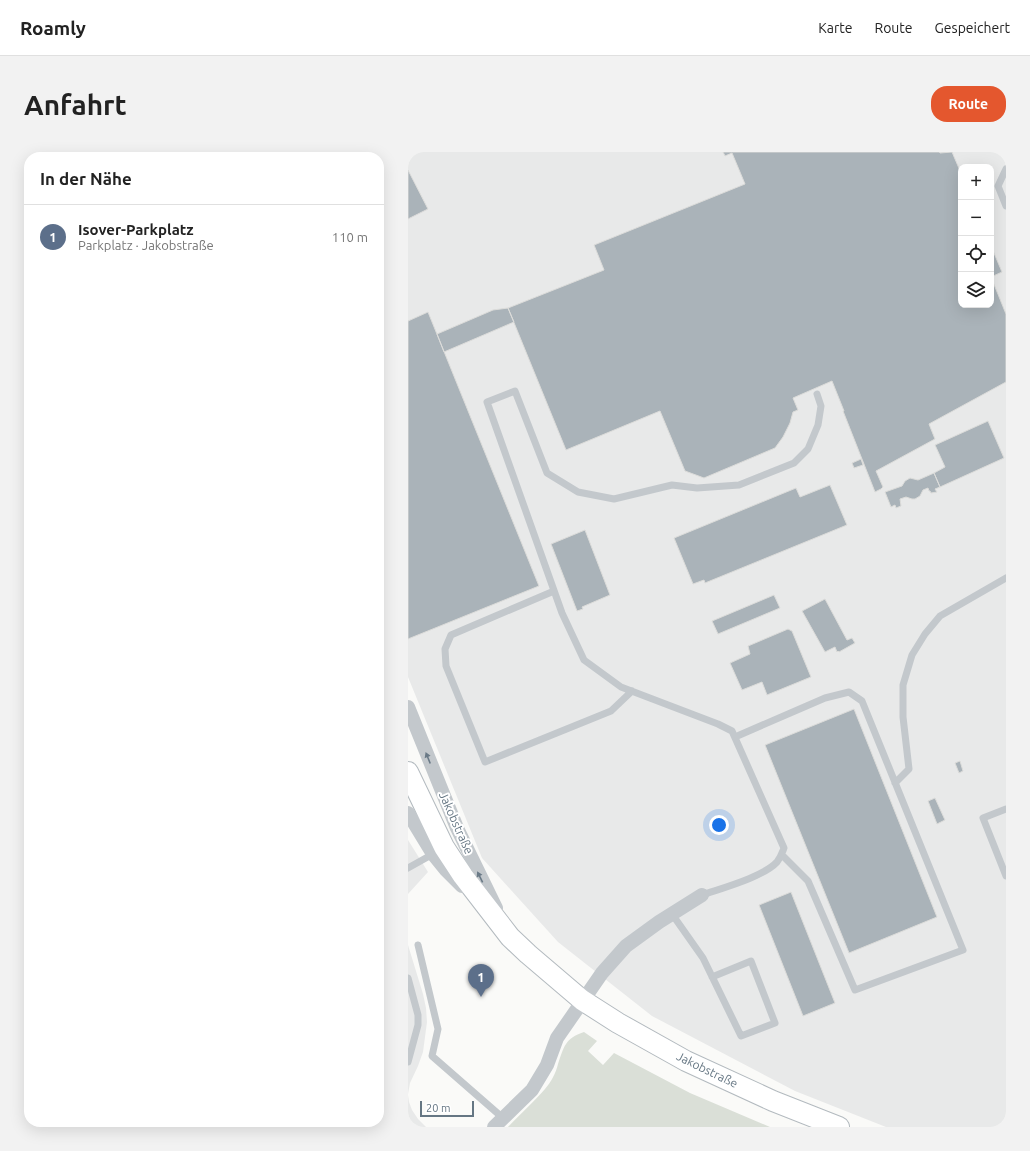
<!DOCTYPE html>
<html lang="de">
<head>
<meta charset="utf-8">
<style>
	:root { --surface:#fff; --page:#f2f2f2; --text:#222; --muted:#767676; --line:#e0e0e0; --accent:#e4572e }
	body { margin:0; font-family:Ubuntu,sans-serif; background:var(--page); color:var(--text) }
	.controls { position:absolute; right:12px; top:12px; display:grid; overflow:hidden; border-radius:8px; box-shadow:0 4px 16px #0002 }
	.controls button { width:36px; height:36px; display:grid; place-items:center; padding:0; border:0; border-bottom:1px solid var(--line); background:var(--surface); color:var(--text); font:20px sans-serif }
	.scale { position:absolute; left:12px; bottom:10px; width:54px; box-sizing:border-box; padding-left:4px; border:2px solid #657683; border-top:0; font-size:11px; line-height:14px; white-space:nowrap; color:#657683; -webkit-text-stroke:3px #fff; paint-order:stroke }
	.you { position:absolute; left:311px; top:673px; width:14px; height:14px; margin:-10px; border:3px solid #fff; border-radius:50%; background:#1a73e8; box-shadow:0 0 0 6px #1a73e833 }
	.badge { display:grid; place-items:center; width:26px; height:26px; border-radius:50%; background:var(--accent); color:#fff; font-size:13px; font-weight:700 }
	.pin { position:absolute; translate:-50% -33px; filter:drop-shadow(0 1px 2px #0008) }
	.pin::after { content:''; position:absolute; top:21px; width:14px; height:12px; background:inherit; clip-path:polygon(0 0,100% 0,50% 100%) }
	.list { margin:0; padding:0; list-style:none }
	h2 { display:flex; justify-content:space-between; align-items:center; height:52px; margin:0; padding:0 16px; font-size:17px }
	h2 small { font-size:13px; font-weight:400; color:var(--muted) }
	.list li { display:grid; grid-template-columns:26px 1fr auto; gap:12px; align-items:center; box-sizing:border-box; height:64px; padding:0 16px; border-top:1px solid var(--line) }
	.list b { display:block; font-size:15px; white-space:nowrap }
	.list p { margin:0; font-size:13px; white-space:nowrap; color:var(--muted) }
	.list em { font-size:13px; font-style:normal; color:var(--muted) }
	.icon { flex:none; width:22px; height:22px; fill:none; stroke:currentColor; stroke-width:2; stroke-linecap:round; stroke-linejoin:round }
	.map { position:relative; flex:none; width:598px; height:975px; overflow:hidden; border-radius:16px }
	header { display:flex; align-items:center; gap:24px; box-sizing:border-box; height:56px; padding:0 20px; background:var(--surface); border-bottom:1px solid var(--line) }
	header strong { font-size:19px }
	nav { display:flex; gap:22px; margin-inline-start:auto; font-size:14px }
	.intro { display:flex; align-items:center; justify-content:space-between; box-sizing:border-box; height:96px; padding:0 24px }
	h1 { margin:0; font-size:28px }
	.button { padding:10px 18px; border-radius:16px; background:var(--accent); color:#fff; font-size:14px; font-weight:700 }
	main { display:flex; gap:24px; padding:0 24px }
	aside { flex:1; background:var(--surface); border-radius:16px; box-shadow:0 4px 16px #0002 }
	.map>svg:first-child { display:block }
</style>
</head>
<body>
<header>
<strong>Roamly</strong>
<nav><a>Karte</a><a>Route</a><a>Gespeichert</a></nav>
</header>
<div class="intro"><h1>Anfahrt</h1><a class="button">Route</a></div>
<main>
<aside>
<h2>In der Nähe<small></small></h2>
<ul class="list">
<li><span class="badge" style="background:#5c6f8a">1</span><div><b>Isover-Parkplatz</b><p>Parkplatz · Jakobstraße</p></div><em>110 m</em></li>
</ul>
</aside>
<div class="map">
<svg width="598" height="975" viewBox="0 0 598 975">
	<rect width="100%" height="100%" fill="#fafaf8"/>
	<path fill="#e8e9e9" fill-rule="evenodd" d="M0 0H598V975H478L387 939 244 864 150 790 74 706 0 525ZM553 15H583V153H553Z
		M0 688 20 720 0 742Z
		M0 793 15 842 18 856 19 870 15 900 10 914 2 931 0 942Z
		M0 943 1 950 4 958 10 967 18 975H0Z"/>
	<path fill="#dadfd7" d="M176 880 189 889 180 899 195 913 206 901 282 941 362 975H100C112 962 126 950 137 937 143 930 148 921 150 912 156 895 157 886 176 880Z"/>
	<path fill="#aab3b9" stroke="#dcdcda" d="M315 0H531L532 1 544 0 553 21V153H583V125L598 162V230L521 272 527 287 468 319 475 335 473 337 467 340 435 259H436L424 229 385 246 390 258 385 260 382 271 375 285 367 296 296 326 277 319 252 259 158 298 100 156 196 118 186 93 337 32 324 1 317 4Z
		M0 18 20 57 0 67Z
		M583 94 594 120 583 125Z
		M100 156 106 170 36 200 29 182 85 158Z
		M20 160 131 434 0 487V169Z
		M580 269 596 306 532 335 526 321 537 315 527 293Z
		M453 307 455 313 446 316 444 311Z
		M526 321 532 335 527 337 529 340 523 341 522 339H521L520 336 515 338 512 344 507 347H504L498 345 492 347 493 354 488 356 487 353 483 355 477 340 494 334 497 329 502 326 510 328Z
		M422 333 439 373 297 431 296 428 285 432 266 386 388 336 392 345Z
		M177 378 202 443 174 455 175 457 169 459 143 392Z
		M366 443 372 456 310 482 304 469Z
		M417 447 439 488 444 486 447 491 431 500 430 499 429 500 427 495 417 500 394 459Z
		M380 477 384 479 403 525 359 543 354 530 334 538 322 511 342 502 340 494Z
		M446 557 529 765 441 801 357 593Z
		M552 609 555 619 551 621 547 611Z
		M527 646 537 668 529 672 520 649Z
		M383 740 427 851 395 864 351 753Z"/>
	<g fill="none" stroke-linecap="round" stroke-linejoin="round">
		<g stroke="#b3babf" stroke-width="22">
			<path id="secondary" d="M0 620 36 695 55 724 102 785 120 802 174 848 210 871 278 909 365 949 431 975"/>
		</g>
		<path stroke="#c3c8cc" stroke-width="7" d="M598 17 590 34 598 54
			M146 439 43 483 37 497 38 514 77 610 203 559 224 539
			M327 585 417 546 441 540 454 549 555 798 447 838 400 729 374 703
			M487 631 501 617 495 565V533L504 503 517 482 532 464 598 426
			M598 657 575 666 598 724
			M0 716 25 702
			M294 743C314 736 355 725 369 710 373 705 374 701 376 696L324 579 310 572 213 535 176 508 154 461 79 250 107 239 139 321 170 340 206 347 264 333 289 336 331 333 386 311 400 297 410 273 413 254 409 242
			M264 762 295 806 333 884 367 871 343 809 304 825
			M10 793 30 877 24 904 95 966
			M0 826 10 863V873L0 910"/>
		<path stroke="#c3c8cc" stroke-width="14" d="M0 555 49 676 88 756
			M0 661 25 702 38 718 54 734
			M86 975 124 938 139 913 149 886 194 821 218 794 251 770 294 743"/>
		<use href="#secondary" stroke="#fff" stroke-width="20"/>
	</g>
	<defs><path id="oneway-solid" d="M-6-.8H1V-3.2L6.5 0L1 3.2V.8H-6Z"/></defs>
	<g fill="#6a7a87">
		<use href="#oneway-solid" transform="translate(20 606) rotate(-112)"/>
		<use href="#oneway-solid" transform="translate(72 725) rotate(-116)"/>
	</g>
	<g text-anchor="middle" stroke-width="4" stroke-linejoin="round" paint-order="stroke">
		<g font-size="12" fill="#657683" stroke="#fff">
			<text transform="translate(48 671) rotate(66)" y="4">Jakobstraße</text>
			<text transform="translate(299 918) rotate(26)" y="4">Jakobstraße</text>
		</g>
	</g>
</svg>
<div class="controls">
<button>+</button>
<button>−</button>
<button><svg class="icon" aria-label="locate" viewBox="0 0 24 24"><circle cx="12" cy="12" r="6"/><path d="M12 2v4M12 18v4M2 12h4M18 12h4"/></svg></button>
<button><svg class="icon" aria-label="layers" viewBox="0 0 24 24"><path d="M12 4l9 5-9 5-9-5zM3 14l9 5 9-5"/></svg></button>
</div>
<div class="scale">20 m</div>
<div class="you"></div>
<div class="pin badge" style="left:73px;top:845px;background:#5c6f8a">1</div>
</div>
</main>
</body>
</html>
